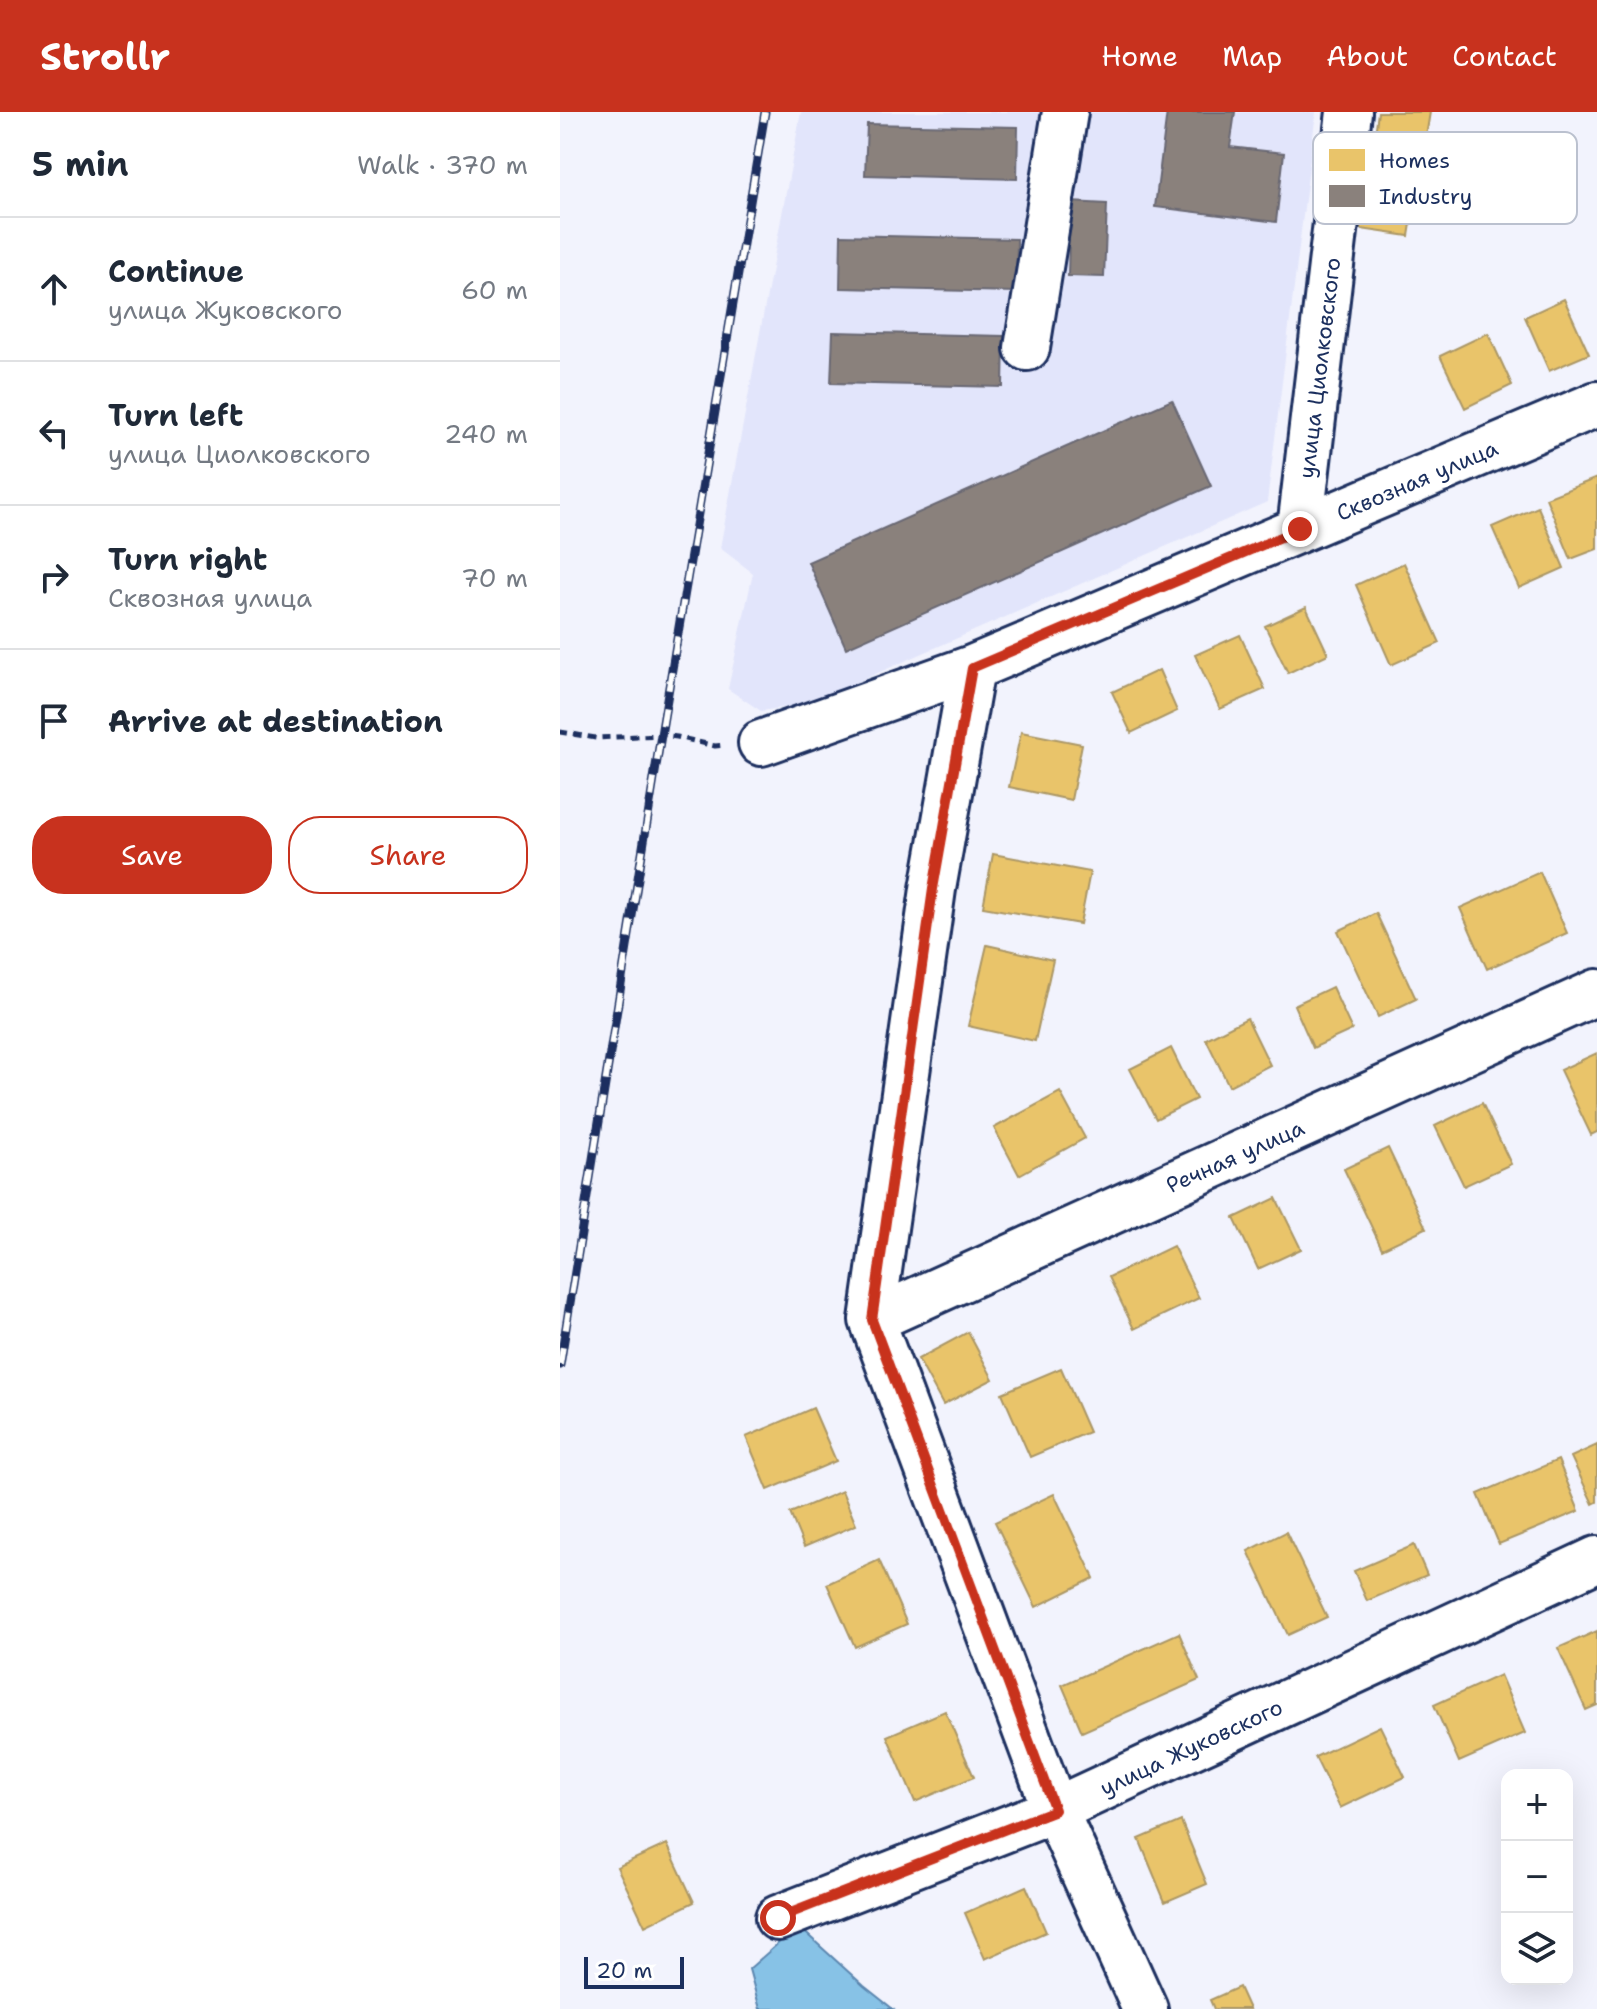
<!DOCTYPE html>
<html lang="en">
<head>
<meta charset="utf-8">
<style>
	:root { --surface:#fff; --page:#f2f2f3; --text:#1f2937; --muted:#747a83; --line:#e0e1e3; --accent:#c8321e }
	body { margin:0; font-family:"Shantell Sans",sans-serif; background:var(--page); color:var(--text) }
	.controls { position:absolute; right:24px; bottom:24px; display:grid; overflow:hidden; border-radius:16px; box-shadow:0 8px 32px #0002 }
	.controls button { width:72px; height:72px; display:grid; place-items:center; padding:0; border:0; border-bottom:2px solid var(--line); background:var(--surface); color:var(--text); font:40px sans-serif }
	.scale { position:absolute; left:24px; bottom:20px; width:100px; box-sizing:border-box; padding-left:8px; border:4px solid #1b2f5e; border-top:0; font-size:22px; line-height:28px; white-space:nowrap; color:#1b2f5e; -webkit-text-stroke:6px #fff; paint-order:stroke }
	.stop { position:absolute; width:24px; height:24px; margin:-18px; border:6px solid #c8321e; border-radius:50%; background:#fff }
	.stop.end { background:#c8321e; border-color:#fff; box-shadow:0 2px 8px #0008 }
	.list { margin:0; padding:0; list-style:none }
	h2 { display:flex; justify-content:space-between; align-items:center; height:104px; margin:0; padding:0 32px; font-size:34px }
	h2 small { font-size:26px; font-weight:400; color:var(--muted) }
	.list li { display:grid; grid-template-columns:52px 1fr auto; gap:24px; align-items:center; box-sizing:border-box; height:144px; padding:0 32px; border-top:2px solid var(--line) }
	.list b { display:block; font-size:30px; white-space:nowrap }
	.list p { margin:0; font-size:26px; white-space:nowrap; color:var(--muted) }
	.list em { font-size:26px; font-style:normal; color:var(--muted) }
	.actions { display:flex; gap:16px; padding:24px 32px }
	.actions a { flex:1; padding:18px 0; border:2px solid var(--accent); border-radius:32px; text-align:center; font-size:28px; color:var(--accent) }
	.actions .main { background:var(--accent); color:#fff }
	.icon { flex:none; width:44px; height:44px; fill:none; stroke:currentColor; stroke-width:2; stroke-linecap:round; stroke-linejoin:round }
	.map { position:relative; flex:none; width:1037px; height:1897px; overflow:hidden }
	header { display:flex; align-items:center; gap:48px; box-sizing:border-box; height:112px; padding:0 40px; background:var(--accent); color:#fff }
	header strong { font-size:38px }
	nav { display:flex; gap:44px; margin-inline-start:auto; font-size:28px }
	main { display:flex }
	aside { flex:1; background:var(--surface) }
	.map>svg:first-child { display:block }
</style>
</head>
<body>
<header>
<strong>Strollr</strong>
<nav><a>Home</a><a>Map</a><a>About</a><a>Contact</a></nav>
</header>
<main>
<aside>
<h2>5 min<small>Walk · 370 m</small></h2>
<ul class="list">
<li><svg class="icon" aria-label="ahead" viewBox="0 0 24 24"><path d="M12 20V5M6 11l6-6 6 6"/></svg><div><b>Continue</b><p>улица Жуковского</p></div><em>60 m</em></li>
<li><svg class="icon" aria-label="left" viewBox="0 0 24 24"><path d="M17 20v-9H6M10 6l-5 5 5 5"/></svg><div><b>Turn left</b><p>улица Циолковского</p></div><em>240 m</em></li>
<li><svg class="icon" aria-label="right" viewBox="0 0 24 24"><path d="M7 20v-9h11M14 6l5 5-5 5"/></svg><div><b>Turn right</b><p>Сквозная улица</p></div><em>70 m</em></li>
<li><svg class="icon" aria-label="arrive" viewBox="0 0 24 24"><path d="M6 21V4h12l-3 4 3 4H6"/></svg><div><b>Arrive at destination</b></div></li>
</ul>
<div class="actions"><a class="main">Save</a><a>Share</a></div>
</aside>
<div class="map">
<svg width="1037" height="1897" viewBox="0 0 1037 1897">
	<rect width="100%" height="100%" fill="#f2f3fd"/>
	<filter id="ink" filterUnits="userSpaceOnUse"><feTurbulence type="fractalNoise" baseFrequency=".0125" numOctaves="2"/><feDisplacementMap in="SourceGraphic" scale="16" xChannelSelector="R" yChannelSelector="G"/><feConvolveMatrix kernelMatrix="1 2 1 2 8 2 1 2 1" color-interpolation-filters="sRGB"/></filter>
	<g filter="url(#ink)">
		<path fill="#e2e5fb" d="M241 0H756L707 390 247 592 201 599 168 577 193 461 160 436Z"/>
		<path fill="#87c2e6" stroke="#5c87b0" stroke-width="2" d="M238 1814 304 1874 333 1897H200L189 1857Z"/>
		<path fill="#e9c46a" stroke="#ab9766" stroke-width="2" d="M818 0H870L865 31 815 23Z
			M801 73 856 81 849 124 794 116Z
			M1004 187 1029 242 989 259 965 205Z
			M928 221 952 273 905 296 880 244Z
			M1037 366V437L1011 447 986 386Z
			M978 395 1004 456 959 476 932 415Z
			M844 451 880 531 831 553 796 473Z
			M746 495 768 542 728 561 705 514Z
			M680 523 705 577 660 597 635 543Z
			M599 558 617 599 571 621 552 580Z
			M461 620 522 632 511 688 449 675Z
			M433 742 530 760 520 812 423 795Z
			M980 760 1007 821 927 857 900 796Z
			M816 801 856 887 818 905 778 819Z
			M427 833 493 848 475 929 408 914Z
			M772 875 792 918 753 936 734 893Z
			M687 906 710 953 669 974 646 927Z
			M611 936 636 987 596 1007 570 957Z
			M1037 941V1020L1031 1023 1000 958Z
			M500 980 525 1026 459 1063 434 1016Z
			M922 991 951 1052 904 1074 875 1014Z
			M828 1036 866 1116 822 1137 784 1057Z
			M716 1086 741 1137 698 1157 674 1106Z
			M613 1134 639 1186 574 1217 549 1165Z
			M408 1220 433 1267 383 1293 358 1247Z
			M501 1256 529 1320 470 1345 442 1281Z
			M253 1296 276 1349 208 1378 186 1325Z
			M1037 1333V1390L1033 1392 1011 1345Z
			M998 1348 1019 1399 939 1432 918 1382Z
			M282 1379 296 1413 244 1435 230 1401Z
			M494 1382 534 1466 476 1495 435 1410Z
			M726 1420 767 1505 728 1523 688 1439Z
			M854 1433 867 1463 807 1489 794 1459Z
			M319 1448 347 1512 295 1535 267 1472Z
			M1037 1519V1593L1026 1598 998 1536Z
			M619 1521 639 1568 522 1620 502 1573Z
			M940 1563 965 1621 899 1650 874 1593Z
			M385 1599 414 1665 355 1690 327 1624Z
			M820 1614 845 1665 780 1696 755 1645Z
			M621 1709 647 1772 605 1790 579 1727Z
			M107 1732 134 1790 85 1814 57 1755Z
			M466 1774 486 1820 425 1847 405 1801Z
			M679 1875 689 1897H654L650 1888Z"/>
		<path fill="#8a817c" stroke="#696873" stroke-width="2" d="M607 0H675L670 35 724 41 716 110 595 95Z
			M307 12 458 15 457 67 305 63Z
			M510 90 547 92 544 165 508 164Z
			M281 123 457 127 456 180 280 176Z
			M273 220 444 224 443 275 271 271Z
			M612 288 651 374 286 536 248 450Z"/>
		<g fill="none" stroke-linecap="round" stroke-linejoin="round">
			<g stroke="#1b2f5e" stroke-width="50">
				<path id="minor" d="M467 236 505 0
					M740 417 789 0
					M412 556 373 777 312 1208 495 1698 585 1897
					M201 631 412 556 1037 292
					M312 1208 1037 880
					M218 1806 495 1698 1037 1447"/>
			</g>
			<path stroke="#1b2f5e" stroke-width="5" stroke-dasharray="8 6" stroke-linecap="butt" d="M0 620 36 626 101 623 117 625 155 634 165 633"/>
			<use href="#minor" stroke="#fff" stroke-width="44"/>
			<g stroke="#1b2f5e" stroke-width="9">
				<path id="rail" d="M0 1253 101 623 205 0"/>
			</g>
			<use href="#rail" stroke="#fff" stroke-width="6" stroke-dasharray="18" stroke-linecap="butt"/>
		</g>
	</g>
	<g fill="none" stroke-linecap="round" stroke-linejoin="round" filter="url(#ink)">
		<path stroke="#c8321e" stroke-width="10" d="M218 1806 495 1698 312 1208 373 777 412 556 740 417"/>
	</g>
	<g text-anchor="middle" stroke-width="8" stroke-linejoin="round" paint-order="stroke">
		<g font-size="22" fill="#1b2f5e" stroke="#fff">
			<text transform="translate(759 256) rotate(-83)" y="8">улица Циолковского</text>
			<text transform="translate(857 368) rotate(-23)" y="8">Сквозная улица</text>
			<text transform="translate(675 1044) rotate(-24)" y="8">Речная улица</text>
			<text transform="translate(631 1635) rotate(-25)" y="8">улица Жуковского</text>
		</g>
	</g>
	<rect x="753" y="20" width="264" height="92" rx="12" fill="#fff" stroke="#bbc1cf" stroke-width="2"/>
	<rect x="769" y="37" width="36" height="22" fill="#e9c46a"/>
	<rect x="769" y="73" width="36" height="22" fill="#8a817c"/>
	<g font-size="22" fill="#1b2f5e">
		<text x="819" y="56">Homes</text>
		<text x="819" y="92">Industry</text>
	</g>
</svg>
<div class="controls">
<button>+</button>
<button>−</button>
<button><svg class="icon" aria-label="layers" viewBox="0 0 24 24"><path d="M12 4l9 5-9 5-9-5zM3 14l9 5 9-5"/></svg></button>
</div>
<div class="scale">20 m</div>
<div class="stop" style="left:218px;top:1806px"></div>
<div class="stop end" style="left:740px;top:417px"></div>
</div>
</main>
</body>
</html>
